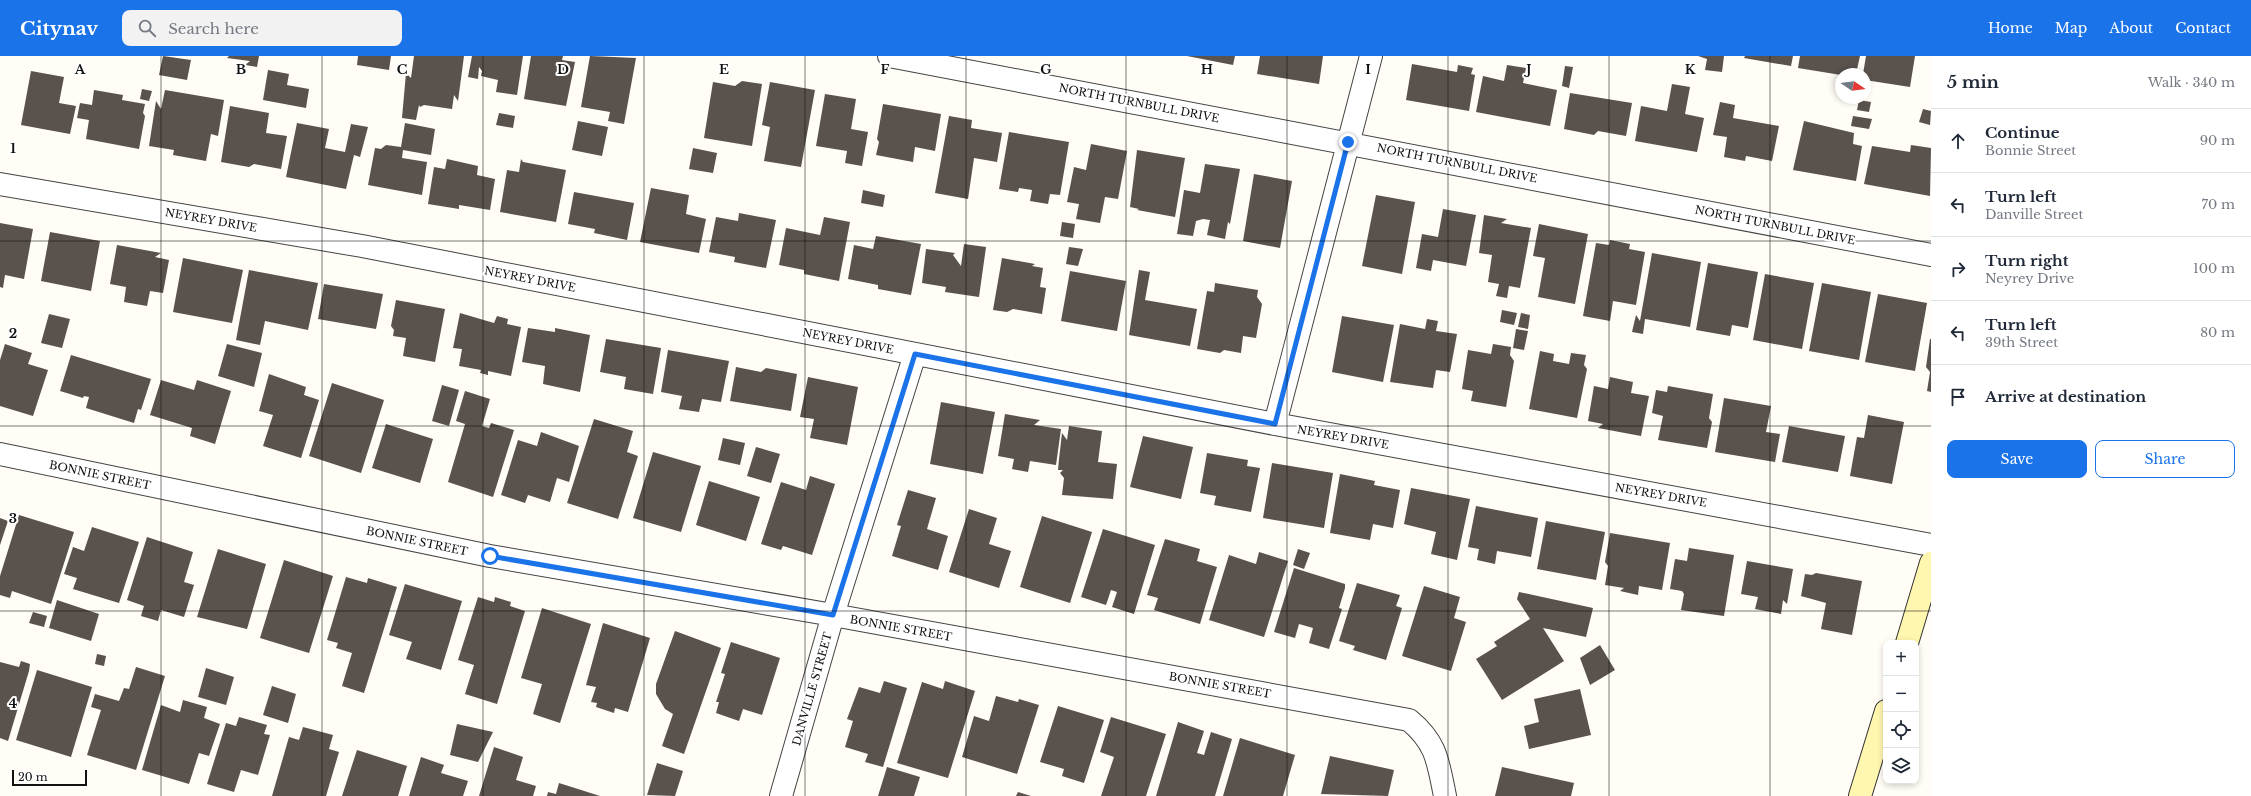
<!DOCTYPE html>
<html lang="en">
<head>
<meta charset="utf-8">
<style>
	:root { --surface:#fff; --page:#f2f2f3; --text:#1f2937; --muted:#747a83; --line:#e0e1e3; --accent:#1a73e8 }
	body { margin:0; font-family:"Libre Baskerville",serif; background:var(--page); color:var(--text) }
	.controls { position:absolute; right:12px; bottom:12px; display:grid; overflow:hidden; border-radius:8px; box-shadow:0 2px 6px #0003 }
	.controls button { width:36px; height:36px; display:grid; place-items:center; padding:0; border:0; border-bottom:1px solid var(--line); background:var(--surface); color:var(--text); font:20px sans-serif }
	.compass { position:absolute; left:1835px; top:12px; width:36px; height:36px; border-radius:50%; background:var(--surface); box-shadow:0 2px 6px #0003; rotate:103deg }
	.scale { position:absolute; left:12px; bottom:10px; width:75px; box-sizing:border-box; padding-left:4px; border:2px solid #111; border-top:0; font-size:11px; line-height:14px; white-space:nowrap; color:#111; -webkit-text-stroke:3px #fff; paint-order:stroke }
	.stop { position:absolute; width:12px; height:12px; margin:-9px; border:3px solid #1a73e8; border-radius:50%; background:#fff }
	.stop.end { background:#1a73e8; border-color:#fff; box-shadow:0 1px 4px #0008 }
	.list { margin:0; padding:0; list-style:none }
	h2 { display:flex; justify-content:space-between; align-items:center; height:52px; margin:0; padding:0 16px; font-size:17px }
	h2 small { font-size:13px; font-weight:400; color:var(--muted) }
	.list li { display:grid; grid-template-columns:26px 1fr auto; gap:12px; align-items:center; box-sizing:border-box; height:64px; padding:0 16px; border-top:1px solid var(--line) }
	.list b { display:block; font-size:15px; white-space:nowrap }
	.list p { margin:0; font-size:13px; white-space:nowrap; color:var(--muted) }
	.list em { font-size:13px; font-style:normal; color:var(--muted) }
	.actions { display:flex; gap:8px; padding:12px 16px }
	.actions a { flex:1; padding:9px 0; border:1px solid var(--accent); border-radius:8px; text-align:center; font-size:14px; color:var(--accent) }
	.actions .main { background:var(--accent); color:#fff }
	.icon { flex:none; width:22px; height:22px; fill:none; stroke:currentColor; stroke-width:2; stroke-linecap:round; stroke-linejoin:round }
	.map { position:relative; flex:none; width:1931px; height:740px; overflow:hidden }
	header { display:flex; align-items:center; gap:24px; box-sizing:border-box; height:56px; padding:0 20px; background:var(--accent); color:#fff }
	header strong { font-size:19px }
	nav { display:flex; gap:22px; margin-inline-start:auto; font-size:14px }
	.search { width:280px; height:36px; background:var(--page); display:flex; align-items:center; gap:10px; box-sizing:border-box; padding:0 14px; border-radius:8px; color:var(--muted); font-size:15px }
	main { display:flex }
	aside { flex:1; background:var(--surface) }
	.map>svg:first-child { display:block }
</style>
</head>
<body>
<header>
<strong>Citynav</strong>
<div class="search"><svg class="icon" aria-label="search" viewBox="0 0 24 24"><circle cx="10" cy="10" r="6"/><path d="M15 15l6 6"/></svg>Search here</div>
<nav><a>Home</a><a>Map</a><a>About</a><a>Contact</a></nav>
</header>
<main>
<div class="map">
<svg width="1931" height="740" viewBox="0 0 1931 740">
	<rect width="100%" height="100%" fill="#fffdf5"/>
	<path fill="#5a524d" d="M163 0 191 4 187 24 159 19Z
		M229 0H259L257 11 245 9 250 5 227 2Z
		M358 0H391L389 14 357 9Z
		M414 0H464L458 45 454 39 452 53 424 49 420 51 419 49 416 64 402 62 406 17 411 22Z
		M472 0H523L517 39 496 36 498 24 481 20 482 15 479 11 478 23 468 21Z
		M531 0H563L562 4 575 6 566 50 524 43Z
		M590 0 636 2 624 68 608 65 610 56 581 51Z
		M1187 0H1235L1233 9Z
		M1260 0H1323L1319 28 1257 18Z
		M1698 0H1724L1722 16 1705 14 1707 3Z
		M1745 0H1793L1791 10 1744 2Z
		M1800 0H1860L1856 18 1841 19 1798 12Z
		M1866 0H1915L1910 31 1865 24V18H1863Z
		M1412 8 1457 16 1458 9 1473 12 1471 18 1475 19 1469 55 1406 44Z
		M1507 9 1526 12 1523 27 1557 34 1550 70 1476 56 1483 20 1504 25Z
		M1565 10 1573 11 1569 32 1562 30Z
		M268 14 289 18 287 29 309 33 306 52 263 44Z
		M31 15 64 21 59 47 76 50 70 78 21 69Z
		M742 25 762 28 752 90 704 82 713 26 735 30Z
		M770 26 815 34 801 111 764 105 770 71 762 69Z
		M1672 28 1690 31 1685 58 1704 62 1697 96 1635 85 1641 50 1667 55Z
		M142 33 152 35 149 45 140 43Z
		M94 34 123 39 122 44 145 48 143 57 145 60 139 93 86 83 89 64 77 62 80 47 92 49Z
		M165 34 224 44 218 80 211 78 206 105 173 99 174 94 149 90 156 45 161 53Z
		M1570 37 1632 47 1626 80 1598 75 1594 79 1564 73Z
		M825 38 856 43 851 73 868 76 862 110 845 107 847 95 816 90Z
		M1859 44 1871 46 1869 56 1857 54Z
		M1720 46 1735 49 1733 62 1779 70 1772 105 1746 100 1745 105 1724 101 1727 81 1713 79Z
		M883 48 941 58 935 95 915 91 913 106 876 99 879 86 877 83Z
		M230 50 269 57 266 77 287 80 281 113 254 108 249 111 221 106Z
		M1923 53 1931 55 1930 69 1919 66Z
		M499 57 515 60 513 72 496 69Z
		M949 60 972 64 971 72 1002 77 997 106 974 102 968 143 935 137Z
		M1853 60 1872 63 1869 73 1851 70Z
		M578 65 608 71 602 100 572 94Z
		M1804 65 1854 77 1853 88 1862 90 1856 125 1793 114Z
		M297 67 329 73 325 92 345 96 351 68 368 71 360 101 354 99 346 133 286 121Z
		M405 67 435 73 431 99 403 94 402 102 427 106 422 139 368 129 375 92 381 93 386 89 401 91Z
		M1009 76 1069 86 1060 139 1050 138 1048 148 1030 145 1032 134 1019 132 1018 136 999 133Z
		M1091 88 1127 95 1118 143 1105 141 1100 167 1076 163 1079 148 1067 146 1074 111 1086 114Z
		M1911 89 1931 92 1930 140 1864 128 1872 90 1910 96Z
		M693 92 717 97 713 117 689 113Z
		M1137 94 1185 102 1175 161 1137 154 1139 153 1130 151Z
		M447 103 478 110 477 119 495 123 490 154 459 149V153L428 148 434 111 445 113Z
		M521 103 523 106 566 114 556 166 500 156 507 114 519 116Z
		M1205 108 1240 113 1230 168 1228 166 1225 183 1207 179 1210 164 1203 163 1196 165 1193 180 1177 178 1184 134 1200 137Z
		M1254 118 1292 125 1280 192 1243 185Z
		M651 132 689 139 686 158 706 163 699 197 640 186Z
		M863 134 885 139 883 151 861 147Z
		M574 136 634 147 627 184 594 177 595 173 568 168Z
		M1376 139 1415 146 1402 218 1362 210Z
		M1443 153 1476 159 1466 210 1433 204 1431 215 1416 212 1422 178 1438 181Z
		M739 157 776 164 766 212 734 206 735 201 709 196 716 161 738 165Z
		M1484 159 1507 163 1501 167 1531 172 1520 232 1509 230 1507 242 1496 240 1499 228 1488 226 1492 199 1479 197Z
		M824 161 850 166 839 225 804 218V214L779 209 786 172 820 179Z
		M1062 166 1075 168 1073 182 1060 180Z
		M0 167 33 173 24 223 5 219 3 232 0 231Z
		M1539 168 1588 178 1575 248 1538 241 1545 202 1533 200Z
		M50 176 100 185 91 235 41 225Z
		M876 180 921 188 911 239 878 233V229L848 223 854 189 873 193Z
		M1610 184 1630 188 1629 193 1645 196 1636 249 1613 245 1610 265 1583 260 1596 187 1609 189Z
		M964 188 986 191 979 241 945 236 946 231 922 227 926 193 955 197 953 199 961 210Z
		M117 189 161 197 155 201 169 204 163 237 150 235 147 250 124 246 126 231 110 228Z
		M1069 191 1083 193 1078 210 1066 208Z
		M1652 197 1701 206 1690 271 1645 263 1643 278 1632 276 1636 259 1640 265Z
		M183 202 243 214 232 267 173 256Z
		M1002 202 1035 208 1032 210 1043 212 1040 231 1046 232 1042 258 1013 253 1007 256 993 254Z
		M1708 207 1758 216 1748 272 1732 269 1730 280 1696 274Z
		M249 214 318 227 308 274 265 265 260 289 236 284Z
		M1139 214 1150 216 1145 244 1197 253 1190 290 1129 279Z
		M1070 215 1126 225 1117 275 1061 265Z
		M1765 218 1814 227 1802 293 1753 284Z
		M1215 227 1258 234 1257 241 1262 248 1256 282 1243 280 1241 297 1224 294 1220 297 1197 293 1207 235 1214 236Z
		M1822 227 1871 236 1859 304 1809 295Z
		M324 228 383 238 376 273 318 263Z
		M1878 238 1927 247 1915 315 1865 306Z
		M396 244 445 253 435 306 403 300 406 282 393 280 394 274 391 270Z
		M1502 254 1517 257 1514 269 1500 266Z
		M460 257 494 267 497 260 508 263 507 268 521 271 511 320 488 315V319L480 317 481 314 459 310 462 293 453 292Z
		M1521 257 1530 259 1528 273 1518 271Z
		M49 258 70 263 62 292 41 287Z
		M1342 260 1394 269 1383 326 1332 316Z
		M1427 263 1438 265 1436 275 1457 278 1450 316 1436 314 1433 332 1390 326 1400 268 1425 273Z
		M528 272 555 276V272L590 279 580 336 543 328 545 310 522 306Z
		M1516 273 1528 275 1524 294 1513 292Z
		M606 283 661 292 653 338 624 333 626 321 600 316Z
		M1930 283H1931V336L1927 335 1930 316 1926 311Z
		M5 288 32 297 28 308 48 314 33 360 0 350V304Z
		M227 288 262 297 254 331 218 320Z
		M1493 288 1511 291 1510 299 1514 305 1506 351 1471 345 1473 335 1462 333 1468 294 1491 298Z
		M668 294 729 305 721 346 702 343 699 356 679 353 682 340 661 336Z
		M1540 295 1554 298 1553 305 1569 308 1571 297 1586 299 1584 309 1587 313 1577 362 1529 353Z
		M71 299 151 323 141 354 138 353 134 367 86 352 89 341 84 340 83 342 60 335Z
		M736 311 761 316 766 312 797 318 791 355 730 345Z
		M269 318 306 331 304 339 319 344 301 402 263 390 273 359 259 355Z
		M808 321 858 331 847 389 810 382 814 363 800 361Z
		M1610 321 1633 326 1631 337 1649 340 1641 380 1598 372 1603 368 1588 365 1594 330 1608 333Z
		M161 324 194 334 197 324 231 335 215 388 190 380 192 372 150 359Z
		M332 327 384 344 361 417 309 400Z
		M442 329 459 334 449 370 432 365Z
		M1668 330 1713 338 1709 362 1712 366 1707 392 1658 384 1663 360 1652 357 1656 334 1667 336Z
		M465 335 490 343 482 370 489 372 491 367 514 374 493 441 448 426 465 368 456 365Z
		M1724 342 1771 350 1766 376 1780 378 1775 406 1715 396Z
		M941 346 995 356 983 418 930 408Z
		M1005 358 1040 364 1034 369 1061 373 1056 409 1030 405 1028 416 1012 413 1014 403 998 400Z
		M1868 359 1904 366 1892 428 1850 420 1857 381 1864 382Z
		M594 363 633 375 627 396 638 400 618 463 567 447Z
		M386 368 433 383 420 427 372 412Z
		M1069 370 1102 375 1098 406 1117 408 1113 443 1062 439 1064 422 1060 417 1063 414H1058L1059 403 1062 377 1067 384Z
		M1789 370 1845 380 1838 416 1782 406Z
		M541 376 579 390 569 426 557 422 550 446 528 439 525 447 501 439 518 384 537 390Z
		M1143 380 1193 391 1181 443 1130 431Z
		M723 382 745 387 740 409 718 404Z
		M756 391 780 398 771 427 747 420Z
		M653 396 701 410 681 476 633 462Z
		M1207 397 1248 404 1247 410 1260 412 1251 456 1214 449 1216 440 1200 437Z
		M1272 407 1333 417 1324 472 1263 462Z
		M1340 418 1375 425 1374 429 1400 434 1393 472 1373 468 1370 484 1330 477Z
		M810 420 835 428 812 499 783 490 781 494 761 488 781 426 806 434Z
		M709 425 760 441 746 485 696 469Z
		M1411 432 1470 443 1457 504 1431 498 1436 476 1404 468Z
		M908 434 936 442 927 473 948 480 938 514 892 500 901 470 897 469Z
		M1476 450 1538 462 1531 501 1497 495 1495 508 1477 504 1479 493 1468 491Z
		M969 453 997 462 989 488 1011 495 999 532 949 516Z
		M19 459 74 476 51 548 12 535 10 542 0 539V520Z
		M1042 460 1092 476 1070 547 1020 531Z
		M0 462 8 465 0 489Z
		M1546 465 1605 476 1596 524 1537 513Z
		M92 471 139 486 119 547 73 533 77 522 64 518 73 491 84 495Z
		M1103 473 1155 489 1134 558 1112 551 1117 536 1111 534 1106 549 1081 541Z
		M1610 477 1670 487 1662 534 1639 530 1638 539 1620 535 1624 532 1605 529 1608 510 1605 506Z
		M147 481 193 496 184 526 194 529 184 561 161 554 158 565 141 560 144 550 127 544Z
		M1165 483 1200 493 1197 505 1217 511 1200 568 1154 554 1158 542 1147 539Z
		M1689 492 1734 499 1724 560 1681 554 1684 538 1682 535 1670 533 1675 503 1687 505Z
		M218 493 266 508 247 573 197 561Z
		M1298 493 1310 497 1304 513 1293 509Z
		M1259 496 1288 505 1264 581 1209 564 1229 499 1256 508Z
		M284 504 333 520 309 597 260 582Z
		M1747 505 1793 513 1787 548 1783 544 1781 558 1755 553 1758 541 1741 538Z
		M1294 512 1345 528V532L1339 552 1342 553 1329 593 1309 587 1313 572 1299 568 1295 582 1274 576Z
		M1816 517 1862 525 1852 579 1821 573 1826 547 1801 540 1805 518 1812 519Z
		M346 521 367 527 368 522 397 531 364 637 342 630 352 597 336 592 338 587 327 584Z
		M1357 527 1400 539 1396 550 1402 552 1386 604 1353 594 1355 590 1339 585Z
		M405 528 462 545 441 614 406 603 412 586 389 579Z
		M1424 530 1460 541 1454 562 1466 566 1451 615 1402 600Z
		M1519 536 1593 552 1586 581 1543 572 1564 605 1502 644 1476 603 1497 590 1494 586 1530 563 1517 543Z
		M478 541 494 546 495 541 511 546 510 550 525 555 497 648 465 638 474 609 458 604Z
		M57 544 99 558 91 585 49 572Z
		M542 552 591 568 560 667 533 658 542 628 521 622Z
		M33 556 47 560 44 571 29 567Z
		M603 567 650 582 628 656 615 652 614 657 596 651 597 647 591 646 596 631 586 629Z
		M675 575 721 592 684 698 662 690 673 658 665 653 656 638V628Z
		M731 586 780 602 762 659 743 653 739 665 716 657 719 646H716L725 618 721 617Z
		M1600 589 1615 614 1590 629 1580 602Z
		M97 598 106 600 104 610 95 608Z
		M21 605 30 608 29 615 8 685 0 682V606L19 611Z
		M136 611 165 620 136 714 87 699 101 654 91 651 95 638 119 645 124 632 129 633Z
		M206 612 234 621 226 649 198 641Z
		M37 614 92 631 71 701 16 684Z
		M884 625 907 632 883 711 865 706 868 698 845 691 853 665 847 663 859 631 880 637Z
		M945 625 975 635 948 722 897 707 922 626 943 633Z
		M272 630 296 638 288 667 263 659Z
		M1580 633 1591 679 1529 693 1524 670 1539 666 1534 643Z
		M996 640 1018 646 1019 643 1039 649 1017 718 962 701 974 660 989 665Z
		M183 644 207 651 204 662 220 668 209 700 199 697 189 728 142 714 161 649 180 656Z
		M1058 650 1104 664 1084 727 1062 720 1064 713 1040 706Z
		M239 661 267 669 264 678 270 679 258 719 241 714 234 736 207 728 226 667 236 670Z
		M1111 661 1166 678 1146 740H1101L1114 701 1100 696Z
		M1178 666 1204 675 1197 697 1204 699 1211 676 1232 683 1215 740H1156Z
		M457 668 493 676 478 706 450 699Z
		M303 671 333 679 329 693 339 696 326 740H272L289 681 299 684Z
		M1240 682 1295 699 1283 740H1223Z
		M494 691 523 701 516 724 536 730 533 740H479Z
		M357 694 407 710 398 740H342Z
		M1330 700 1394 714 1388 740 1321 738Z
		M421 701 444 709 441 717 468 725 463 740H409Z
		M657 707 683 715 675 740 647 739Z
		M887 711 920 721 914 740H878Z
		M1502 711 1574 727 1571 740H1495Z
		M559 727 600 740H547L548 736 556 738Z
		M1018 736 1031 740H1016Z"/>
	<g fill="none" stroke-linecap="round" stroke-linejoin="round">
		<g stroke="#444" stroke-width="24">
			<path id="minor" d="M889 0 1931 199
				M0 128 362 190 1275 368 1931 489
				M1275 368 1371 0
				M0 398 490 500 833 559 1409 664C1437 687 1438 706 1445 740
				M781 740 833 559 915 298"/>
		</g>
		<g stroke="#333" stroke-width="24">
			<path id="secondary" d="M1907 587 1931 507
				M1860 740 1886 655"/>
		</g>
		<use href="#minor" stroke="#fff" stroke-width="22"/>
		<use href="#secondary" stroke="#fff6b0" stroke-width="22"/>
	</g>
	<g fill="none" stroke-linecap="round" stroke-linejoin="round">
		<path stroke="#1a73e8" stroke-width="5" d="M490 500 833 559 915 298 1275 368 1348 86"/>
	</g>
	<path fill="none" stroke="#111" stroke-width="1" stroke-opacity="0.55" d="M161 0V740M322 0V740M483 0V740M644 0V740M805 0V740M966 0V740M1126 0V740M1287 0V740M1448 0V740M1609 0V740M1770 0V740M0 185H1931M0 370H1931M0 555H1931"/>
	<g text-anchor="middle" stroke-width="4" stroke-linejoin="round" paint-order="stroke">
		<g font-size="11" fill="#111" stroke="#fff">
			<text transform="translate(1139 47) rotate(11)" y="4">NORTH TURNBULL DRIVE</text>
			<text transform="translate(1457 107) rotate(11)" y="4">NORTH TURNBULL DRIVE</text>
			<text transform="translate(211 164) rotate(10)" y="4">NEYREY DRIVE</text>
			<text transform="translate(1775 169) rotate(11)" y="4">NORTH TURNBULL DRIVE</text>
			<text transform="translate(530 223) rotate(11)" y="4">NEYREY DRIVE</text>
			<text transform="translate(848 285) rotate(11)" y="4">NEYREY DRIVE</text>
			<text transform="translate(1343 381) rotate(10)" y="4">NEYREY DRIVE</text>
			<text transform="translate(100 419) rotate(12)" y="4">BONNIE STREET</text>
			<text transform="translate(1661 439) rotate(10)" y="4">NEYREY DRIVE</text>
			<text transform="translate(417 485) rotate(12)" y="4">BONNIE STREET</text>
			<text transform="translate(901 572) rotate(10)" y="4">BONNIE STREET</text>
			<text transform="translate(1220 629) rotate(10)" y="4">BONNIE STREET</text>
			<text transform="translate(812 633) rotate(-74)" y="4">DANVILLE STREET</text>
		</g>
	</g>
	<g font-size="13" text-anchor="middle" font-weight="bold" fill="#111" stroke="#fff" stroke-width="4" stroke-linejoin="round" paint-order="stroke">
		<text x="80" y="18">A</text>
		<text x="241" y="18">B</text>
		<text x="402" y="18">C</text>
		<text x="563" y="18">D</text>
		<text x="724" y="18">E</text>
		<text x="885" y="18">F</text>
		<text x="1046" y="18">G</text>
		<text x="1207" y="18">H</text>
		<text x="1368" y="18">I</text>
		<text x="1529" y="18">J</text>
		<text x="1690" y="18">K</text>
		<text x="13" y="97">1</text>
		<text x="13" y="282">2</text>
		<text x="13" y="467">3</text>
		<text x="13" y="652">4</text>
	</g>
</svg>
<div class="controls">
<button>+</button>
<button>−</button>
<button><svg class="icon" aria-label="locate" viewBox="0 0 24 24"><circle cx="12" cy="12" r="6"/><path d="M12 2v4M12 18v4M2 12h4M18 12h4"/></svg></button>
<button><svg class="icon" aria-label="layers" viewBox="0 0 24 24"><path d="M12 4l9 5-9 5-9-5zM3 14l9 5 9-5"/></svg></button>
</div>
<svg class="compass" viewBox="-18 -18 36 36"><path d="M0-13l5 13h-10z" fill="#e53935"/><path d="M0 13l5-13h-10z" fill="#747a83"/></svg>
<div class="scale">20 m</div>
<div class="stop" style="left:490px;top:500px"></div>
<div class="stop end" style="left:1348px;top:86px"></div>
</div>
<aside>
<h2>5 min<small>Walk · 340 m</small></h2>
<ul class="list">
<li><svg class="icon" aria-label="ahead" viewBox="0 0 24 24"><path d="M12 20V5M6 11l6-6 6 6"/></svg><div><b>Continue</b><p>Bonnie Street</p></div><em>90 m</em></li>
<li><svg class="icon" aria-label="left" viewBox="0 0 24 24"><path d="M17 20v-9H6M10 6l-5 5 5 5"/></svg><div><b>Turn left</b><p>Danville Street</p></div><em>70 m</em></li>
<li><svg class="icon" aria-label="right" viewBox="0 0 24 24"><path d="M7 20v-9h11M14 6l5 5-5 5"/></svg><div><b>Turn right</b><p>Neyrey Drive</p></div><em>100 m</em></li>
<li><svg class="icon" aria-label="left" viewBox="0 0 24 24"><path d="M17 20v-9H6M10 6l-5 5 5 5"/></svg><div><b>Turn left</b><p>39th Street</p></div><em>80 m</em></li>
<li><svg class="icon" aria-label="arrive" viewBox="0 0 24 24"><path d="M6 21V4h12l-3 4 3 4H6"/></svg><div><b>Arrive at destination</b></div></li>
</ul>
<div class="actions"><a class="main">Save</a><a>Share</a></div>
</aside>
</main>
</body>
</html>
